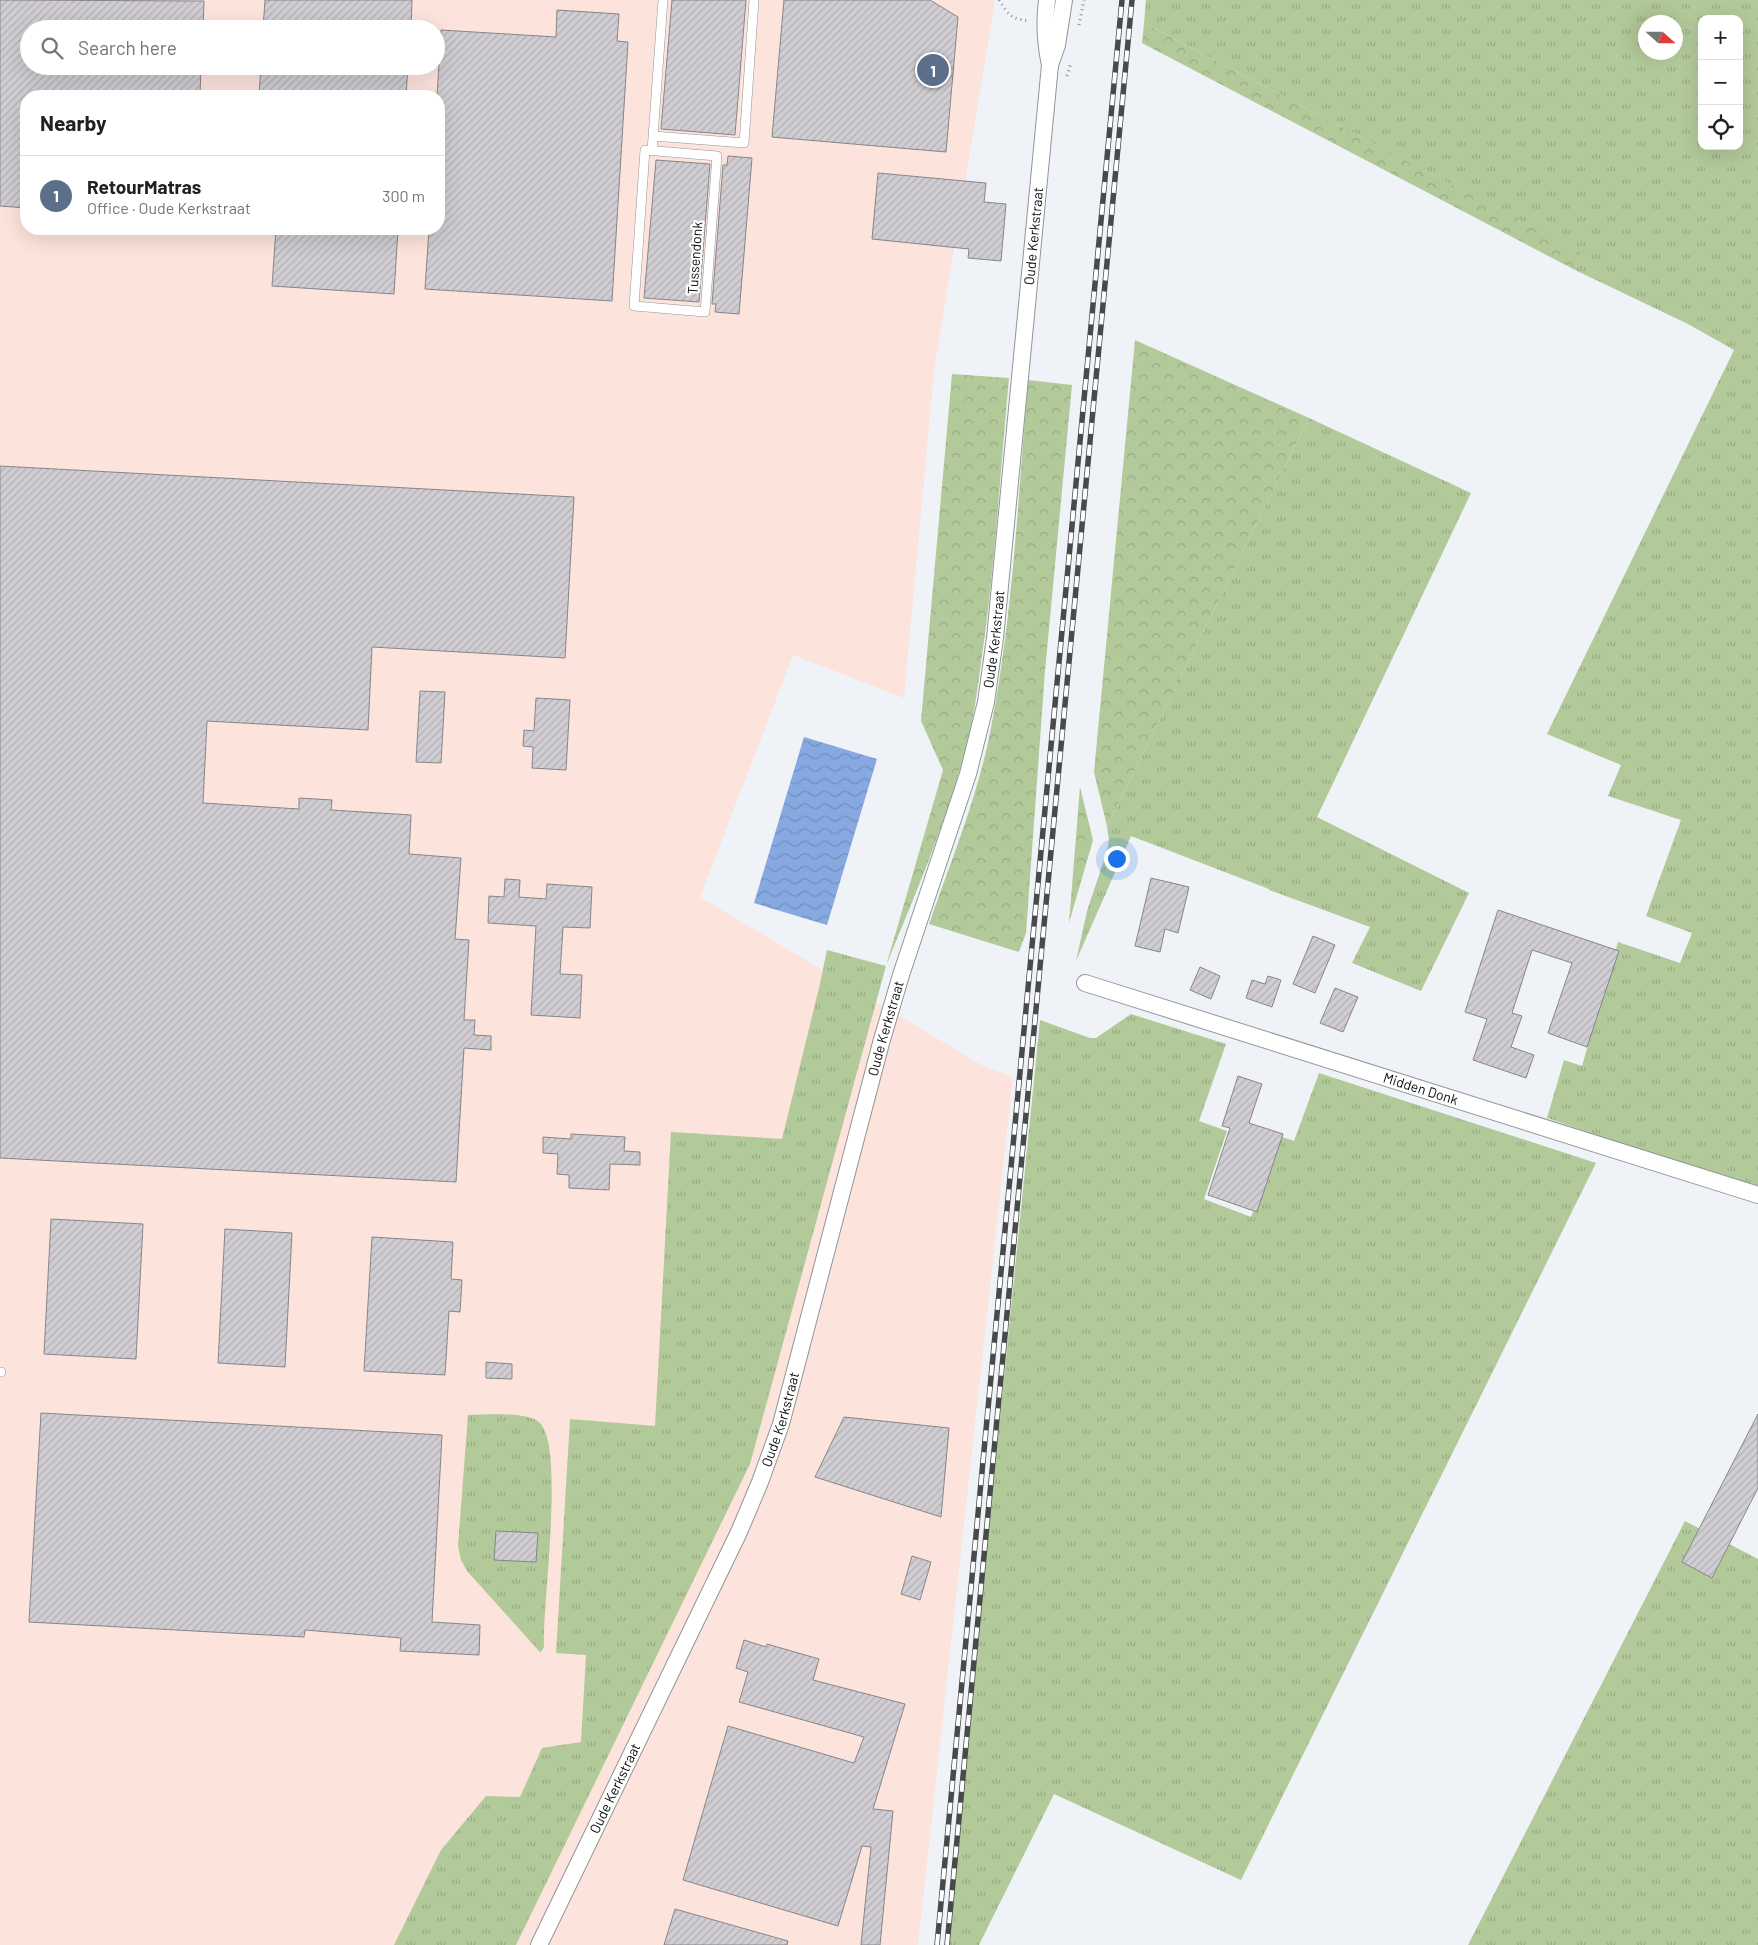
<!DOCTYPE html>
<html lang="en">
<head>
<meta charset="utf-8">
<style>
	:root { --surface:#fff; --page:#f6f6f6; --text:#202124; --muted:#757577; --line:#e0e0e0; --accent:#266079 }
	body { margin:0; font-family:Barlow,sans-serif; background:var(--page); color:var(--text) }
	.controls { position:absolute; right:15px; top:15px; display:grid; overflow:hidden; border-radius:10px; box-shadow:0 5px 20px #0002 }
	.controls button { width:45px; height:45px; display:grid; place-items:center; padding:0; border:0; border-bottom:1px solid var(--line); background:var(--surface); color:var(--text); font:25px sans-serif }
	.compass { position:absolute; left:1638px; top:15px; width:45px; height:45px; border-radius:50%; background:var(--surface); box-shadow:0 5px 20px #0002; rotate:111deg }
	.you { position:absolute; left:1116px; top:858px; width:18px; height:18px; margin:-12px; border:4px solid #fff; border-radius:50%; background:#1a73e8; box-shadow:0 0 0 8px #1a73e833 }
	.badge { display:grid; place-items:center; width:32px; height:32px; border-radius:50%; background:var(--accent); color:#fff; font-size:16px; font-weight:700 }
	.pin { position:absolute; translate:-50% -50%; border:2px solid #fff; box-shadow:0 1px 5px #0006 }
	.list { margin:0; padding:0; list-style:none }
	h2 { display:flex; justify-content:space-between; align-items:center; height:65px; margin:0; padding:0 20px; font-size:21px }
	h2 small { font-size:16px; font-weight:400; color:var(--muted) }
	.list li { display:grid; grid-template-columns:32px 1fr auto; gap:15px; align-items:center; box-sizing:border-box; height:80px; padding:0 20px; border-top:1px solid var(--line) }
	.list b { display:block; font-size:19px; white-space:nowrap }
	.list p { margin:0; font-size:16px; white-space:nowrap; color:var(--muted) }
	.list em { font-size:16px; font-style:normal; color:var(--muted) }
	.icon { flex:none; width:28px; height:28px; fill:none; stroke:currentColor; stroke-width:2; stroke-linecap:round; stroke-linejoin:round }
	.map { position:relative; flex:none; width:1758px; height:1945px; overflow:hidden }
	.search { position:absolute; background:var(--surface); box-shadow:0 5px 20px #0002; left:20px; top:20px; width:425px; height:55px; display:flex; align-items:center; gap:12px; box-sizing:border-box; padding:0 18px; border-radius:28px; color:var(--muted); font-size:19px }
	.panel { position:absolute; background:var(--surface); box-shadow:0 5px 20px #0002; left:20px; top:90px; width:425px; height:145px; border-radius:20px }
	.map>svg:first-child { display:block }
</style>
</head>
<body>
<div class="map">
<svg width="1758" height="1945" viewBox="0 0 1758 1945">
	<defs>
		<pattern id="grass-tufts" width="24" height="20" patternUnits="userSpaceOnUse" patternTransform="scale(1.25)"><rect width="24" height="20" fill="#b2c999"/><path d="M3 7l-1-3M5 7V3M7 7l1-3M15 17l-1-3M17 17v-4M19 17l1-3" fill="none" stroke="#98ab83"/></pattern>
		<pattern id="forest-crowns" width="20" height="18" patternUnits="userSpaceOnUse" patternTransform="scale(1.25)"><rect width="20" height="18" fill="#b2c999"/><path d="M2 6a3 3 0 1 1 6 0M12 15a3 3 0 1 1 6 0" fill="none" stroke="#98ab83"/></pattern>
		<pattern id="water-waves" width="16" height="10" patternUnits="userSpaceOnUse" patternTransform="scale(1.25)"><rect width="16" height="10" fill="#87a8e0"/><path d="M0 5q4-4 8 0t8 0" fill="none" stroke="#738fbf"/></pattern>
		<pattern id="building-hatch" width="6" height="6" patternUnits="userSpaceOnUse" patternTransform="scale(1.25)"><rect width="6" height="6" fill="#d1ced3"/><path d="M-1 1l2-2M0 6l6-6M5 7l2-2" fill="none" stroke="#b2b0b4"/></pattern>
	</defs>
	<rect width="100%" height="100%" fill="#eff3f8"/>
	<path fill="#fce3db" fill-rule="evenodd" d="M0 0H995L934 371 904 698 793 655 700 897 985 1067 1013 1077 918 1945H0ZM29 29H436V66H29ZM26 96H439V229H26Z"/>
	<path fill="url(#grass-tufts)" fill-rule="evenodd" d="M1146 0H1758V1190L1547 1118 1564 1060 1582 1066 1618 942 1680 963 1692 933 1646 916 1681 820 1608 796 1621 765 1547 734 1734 350 1688 324 1575 270 1583 254 1144 23ZM1702 19H1739V146H1702ZM1646 22H1676V52H1646Z
		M1309 418 1471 493 1317 817 1469 893 1421 991 1352 963 1370 927 1269 890V889L1131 836 1076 961 1087 911 1107 851 1109 841 1107 826Z
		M827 950 886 966 750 1464 516 1945H394L441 1850 486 1796 520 1797 542 1748 581 1742 586 1655 556 1653 570 1419 655 1426 671 1132 782 1139 819 988Z
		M1131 1014 1226 1044 1199 1121 1227 1131 1204 1199 1251 1217 1282 1137 1294 1141 1319 1073 1596 1163 1241 1880 1054 1794 979 1945H947L1040 1020 1090 1038H1096Z
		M468 1415C485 1415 528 1411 540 1423 565 1449 542 1605 544 1647L541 1652 539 1651 467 1571 461 1560 458 1546Z
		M1685 1521 1758 1559V1945H1468Z"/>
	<path fill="url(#forest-crowns)" d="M1144 23 1584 254 1575 270 1142 43Z
		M1135 340 1309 418 1107 826 1094 772Z
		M952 374 1009 378C1001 464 996 549 985 634 980 667 977 700 970 731 951 813 917 889 886 966L943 770 921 721Z
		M1028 380 1072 385 1045 671 1026 933 1019 952 929 924C951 861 977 798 990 733 1013 617 1018 498 1028 380Z
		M1080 787 1093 840 1069 923Z"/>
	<path fill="url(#water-waves)" d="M804 737 877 759 827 925 754 903Z"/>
	<path fill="url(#building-hatch)" stroke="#87858a" d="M0 0 204 1 203 29H29V66H201L200 96H26V208L0 206Z
		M265 0H412L411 29H263Z
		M672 0H746L735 135 661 129Z
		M784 0H930L958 17 946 152 772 137Z
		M557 10 619 14 617 41 628 42 612 301 425 289 429 229H439V96H437L441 30 556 37Z
		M261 66H408L406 96H259Z
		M728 156 752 158 739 314 715 312 716 304H712L723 165H727Z
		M656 160 710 164 699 302 644 298Z
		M878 173 986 183 984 202 1006 204 1001 261 968 258 969 249 872 239Z
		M276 229H398L394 294 272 286Z
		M0 466 574 497 565 658 372 647 368 730 207 721 203 803 299 809V798L332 800 331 810 411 815 409 854 461 858 455 939 469 940 464 1020H475L474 1035 491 1036V1050L464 1048 456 1182 0 1158Z
		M420 691 445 692 441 763 416 762Z
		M536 698 570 700 566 770 532 768 533 747 523 746 524 730 534 731Z
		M1151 878 1189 887 1178 933 1165 929 1160 952 1135 946Z
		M505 879 520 880 519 897 546 899 547 884 592 887 590 928 563 927 560 974 582 975 580 1018 531 1015 536 926 488 923 489 896 504 897Z
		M1498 910 1619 951 1587 1047 1548 1033 1572 963 1532 950 1512 1013 1522 1016 1511 1047 1534 1055 1526 1078 1473 1060 1487 1019 1465 1012Z
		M1313 936 1335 945 1315 993 1293 984Z
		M1200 967 1220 976 1211 999 1190 990Z
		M1268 976 1281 980 1272 1007 1246 998 1252 980 1265 984Z
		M1335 988 1358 997 1343 1032 1320 1023Z
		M1238 1076 1262 1084 1249 1123 1283 1134 1257 1212 1208 1195 1230 1128 1222 1126Z
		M571 1134 625 1137 624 1151 640 1152V1165L610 1164 609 1190 569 1188V1175L557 1174 558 1154 543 1153V1137L571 1139Z
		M51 1219 143 1224 136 1359 44 1354Z
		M225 1229 292 1233 285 1367 218 1363Z
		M372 1237 453 1242 451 1279 462 1280 460 1312 449 1311 445 1375 364 1371Z
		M486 1362 512 1364V1379L486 1378Z
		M41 1413 442 1435 432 1622 480 1625 479 1655 400 1651 401 1638 305 1630 304 1637 29 1622Z
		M1758 1414V1488L1712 1578 1682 1562Z
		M844 1417 949 1428 941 1517 815 1477Z
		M496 1531 538 1533 536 1562 494 1560Z
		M912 1556 931 1562 920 1600 901 1594Z
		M744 1640 766 1647 767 1644 819 1659 813 1680 905 1704 873 1809 893 1811 880 1945H861L871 1847 862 1846 838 1926 683 1880 728 1726 854 1763 864 1737 739 1702 748 1672 736 1668Z
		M675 1909 788 1941 787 1945H664Z"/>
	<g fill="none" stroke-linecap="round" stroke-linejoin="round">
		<g stroke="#919599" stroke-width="10">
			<path id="lane" d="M653 136 744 143 754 0
				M645 150 717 156 705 312 634 306Z
				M652 151 663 0
				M0 1372H1"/>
		</g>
		<g stroke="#919599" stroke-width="18">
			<g id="street">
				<path d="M1047 0C1044 23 1045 42 1050 65"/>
				<path id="s1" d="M1085 983 1758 1195"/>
				<path id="s2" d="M539 1945 739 1532 760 1482 781 1424 881 1043 901 975 968 774 986 702 995 638 1050 65 1057 45 1064 0"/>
			</g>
		</g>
		<path stroke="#8b8e92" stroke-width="3" stroke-dasharray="1 4" stroke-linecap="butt" d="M999 0C1009 15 1011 19 1029 21
			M1079 25 1084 0
			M1067 76 1071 63"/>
		<use href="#lane" stroke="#fff" stroke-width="9"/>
		<use href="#street" stroke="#fff" stroke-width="16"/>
		<g stroke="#47494b" stroke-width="5.5">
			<path id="rail" d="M937 1945 1122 0
				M947 1945 1132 0"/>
		</g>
		<use href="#rail" stroke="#fff" stroke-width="4" stroke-dasharray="11" stroke-linecap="butt"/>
	</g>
	<g text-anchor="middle" stroke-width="4.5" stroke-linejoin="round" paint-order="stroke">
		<g font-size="14" fill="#0c0d0f" stroke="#fff">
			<text dy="5" stroke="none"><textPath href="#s2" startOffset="1794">Oude Kerkstraat</textPath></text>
			<text transform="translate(695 258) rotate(-86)" y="5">Tussendonk</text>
			<text dy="5" stroke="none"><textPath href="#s2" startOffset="1389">Oude Kerkstraat</textPath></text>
			<text dy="5" stroke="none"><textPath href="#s2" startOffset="984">Oude Kerkstraat</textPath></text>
			<text dy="5" stroke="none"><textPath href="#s1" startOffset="352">Midden Donk</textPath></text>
			<text dy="5" stroke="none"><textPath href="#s2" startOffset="579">Oude Kerkstraat</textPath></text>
			<text dy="5" stroke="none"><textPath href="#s2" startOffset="174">Oude Kerkstraat</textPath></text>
		</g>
	</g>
</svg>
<div class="controls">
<button>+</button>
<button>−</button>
<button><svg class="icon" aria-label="locate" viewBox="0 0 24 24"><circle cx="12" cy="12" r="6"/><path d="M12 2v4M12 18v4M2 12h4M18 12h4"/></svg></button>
</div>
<svg class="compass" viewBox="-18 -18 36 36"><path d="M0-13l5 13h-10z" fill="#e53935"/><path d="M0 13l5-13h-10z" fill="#757577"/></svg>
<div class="you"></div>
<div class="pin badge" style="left:933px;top:70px;background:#5c6f8a">1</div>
<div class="search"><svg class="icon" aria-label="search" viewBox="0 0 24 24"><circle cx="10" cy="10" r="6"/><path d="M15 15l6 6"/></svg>Search here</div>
<section class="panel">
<h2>Nearby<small></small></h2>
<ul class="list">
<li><span class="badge" style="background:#5c6f8a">1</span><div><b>RetourMatras</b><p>Office · Oude Kerkstraat</p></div><em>300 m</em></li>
</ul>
</section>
</div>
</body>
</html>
